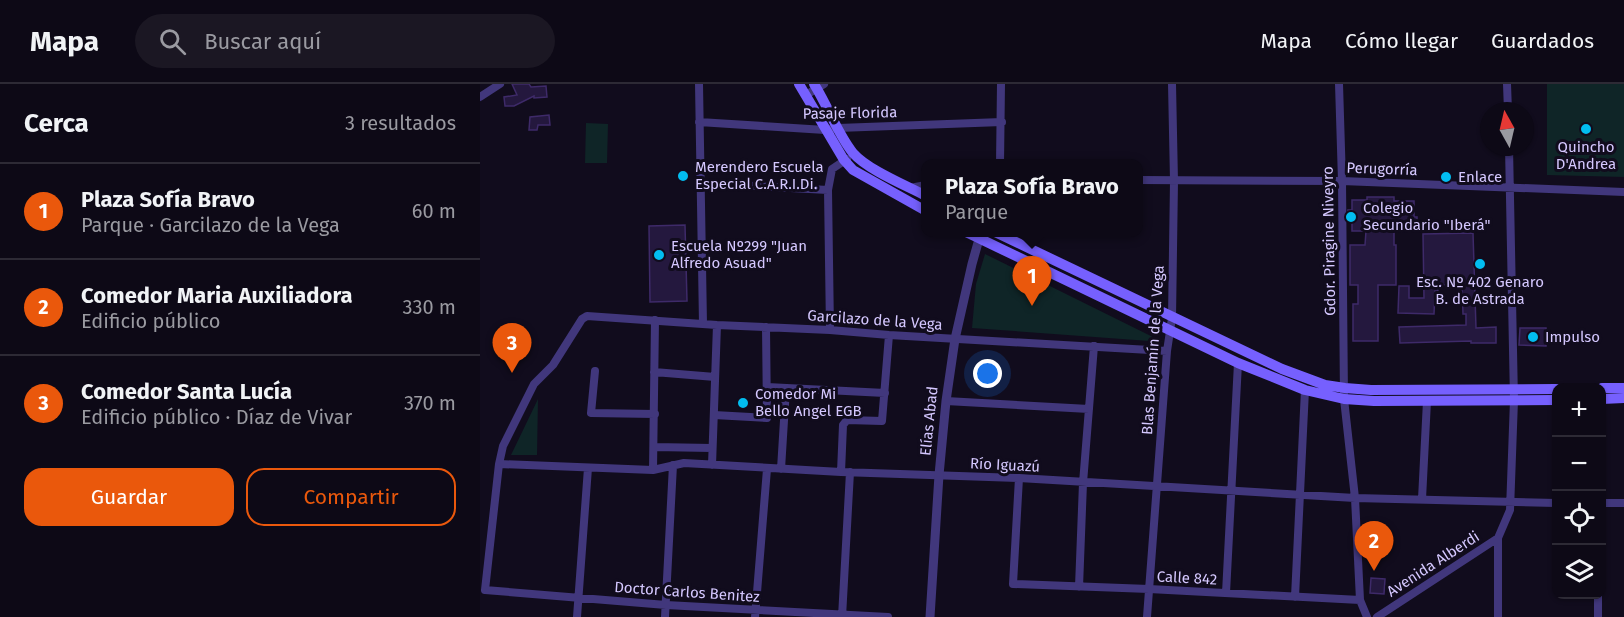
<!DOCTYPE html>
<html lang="es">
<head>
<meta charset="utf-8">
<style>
	:root { --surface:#0d0916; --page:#1b1723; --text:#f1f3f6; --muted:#9a9aa1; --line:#2d2a35; --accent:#ea580c }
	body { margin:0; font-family:"Fira Sans",sans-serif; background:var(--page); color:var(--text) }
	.controls { position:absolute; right:18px; bottom:18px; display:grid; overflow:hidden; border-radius:12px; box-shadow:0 2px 4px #0004 }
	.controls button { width:54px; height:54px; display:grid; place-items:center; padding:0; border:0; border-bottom:2px solid var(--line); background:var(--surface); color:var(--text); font:30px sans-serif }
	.compass { position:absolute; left:1000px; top:18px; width:54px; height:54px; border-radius:50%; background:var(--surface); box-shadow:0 2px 4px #0004; rotate:352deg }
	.you { position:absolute; left:508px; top:290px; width:21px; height:21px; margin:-15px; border:4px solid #fff; border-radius:50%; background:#1a73e8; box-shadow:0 0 0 9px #1a73e833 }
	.badge { display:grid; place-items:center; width:39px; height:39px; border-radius:50%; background:var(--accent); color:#fff; font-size:20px; font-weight:700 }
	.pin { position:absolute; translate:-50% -50px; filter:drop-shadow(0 2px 3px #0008) }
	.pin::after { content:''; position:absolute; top:32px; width:21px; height:18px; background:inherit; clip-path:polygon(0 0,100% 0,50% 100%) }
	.popup { position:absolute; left:441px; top:75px; width:222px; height:78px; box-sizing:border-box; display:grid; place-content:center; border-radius:12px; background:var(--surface); filter:drop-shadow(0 2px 4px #0005); font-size:20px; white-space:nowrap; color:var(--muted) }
	.popup b { font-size:22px; color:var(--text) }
	.popup::after { content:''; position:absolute; left:50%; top:100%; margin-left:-12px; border:12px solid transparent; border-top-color:var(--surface) }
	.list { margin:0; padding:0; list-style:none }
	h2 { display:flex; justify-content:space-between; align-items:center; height:78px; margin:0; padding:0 24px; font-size:26px }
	h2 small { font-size:20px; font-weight:400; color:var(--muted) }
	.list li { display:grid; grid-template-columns:39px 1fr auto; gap:18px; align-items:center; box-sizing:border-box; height:96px; padding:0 24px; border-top:2px solid var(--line) }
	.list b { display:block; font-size:22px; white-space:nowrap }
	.list p { margin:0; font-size:20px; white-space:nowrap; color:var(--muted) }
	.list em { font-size:20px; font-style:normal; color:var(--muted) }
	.actions { display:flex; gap:12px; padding:18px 24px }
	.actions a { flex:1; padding:14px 0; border:2px solid var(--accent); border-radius:18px; text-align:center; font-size:21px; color:var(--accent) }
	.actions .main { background:var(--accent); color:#fff }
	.icon { flex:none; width:33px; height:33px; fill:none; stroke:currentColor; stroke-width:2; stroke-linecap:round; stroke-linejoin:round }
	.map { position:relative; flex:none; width:1144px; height:533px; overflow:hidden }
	header { display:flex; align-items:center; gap:36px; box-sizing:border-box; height:84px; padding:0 30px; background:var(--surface); border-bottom:2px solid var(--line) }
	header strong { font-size:28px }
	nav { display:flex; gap:33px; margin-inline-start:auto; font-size:21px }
	.search { width:420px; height:54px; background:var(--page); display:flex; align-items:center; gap:15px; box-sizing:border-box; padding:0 21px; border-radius:33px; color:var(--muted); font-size:22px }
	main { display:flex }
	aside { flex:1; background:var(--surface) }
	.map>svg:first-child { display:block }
</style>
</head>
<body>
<header>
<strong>Mapa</strong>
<div class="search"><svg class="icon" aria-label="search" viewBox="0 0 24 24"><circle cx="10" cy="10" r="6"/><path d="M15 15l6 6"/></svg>Buscar aquí</div>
<nav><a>Mapa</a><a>Cómo llegar</a><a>Guardados</a></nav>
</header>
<main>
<aside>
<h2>Cerca<small>3 resultados</small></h2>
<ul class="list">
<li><span class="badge">1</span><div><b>Plaza Sofía Bravo</b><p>Parque · Garcilazo de la Vega</p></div><em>60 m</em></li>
<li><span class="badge">2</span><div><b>Comedor Maria Auxiliadora</b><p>Edificio público</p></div><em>330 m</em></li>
<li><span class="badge">3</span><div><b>Comedor Santa Lucía</b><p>Edificio público · Díaz de Vivar</p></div><em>370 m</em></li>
</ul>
<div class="actions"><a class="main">Guardar</a><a>Compartir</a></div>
</aside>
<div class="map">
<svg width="1144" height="533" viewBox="0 0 1144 533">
	<rect width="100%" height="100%" fill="#110c1d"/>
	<path fill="#0f2527" d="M1067 0H1144V93L1067 91Z
		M106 39 128 40 127 79H105Z
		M505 170 683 258 492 244 496 200Z
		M58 315 57 371H31Z"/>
	<path fill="#24183e" stroke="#3e2a69" stroke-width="1.5" d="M32 0H49L51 3 66 2 67 13 54 14V12L34 22H25L24 13 37 11Z
		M69 31 70 41H58L57 46H49L50 33Z
		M887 113H914V117H934V133H937V147H914V161H916V201H898V257H873V220H878V201H870V161H885L886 147H872V137H868V126H872V116H887Z
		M205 141 207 217 170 218 169 142Z
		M993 149 996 244 1016 243V259H991V257L920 259 919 243 986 241V230H983L982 200 957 201 958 207H955L954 230 918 229 919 202H929V214H944L943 150Z
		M1040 244H1066V262L1039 261Z
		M891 494 905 495 904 510 890 509Z"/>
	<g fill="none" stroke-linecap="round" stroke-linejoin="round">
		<path stroke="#41377c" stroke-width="8" d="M219 0 223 240
			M859 0 862 97 864 315 875 414 880 516 887 533
			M1027 0 1028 27
			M326 11 344 0
			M0 13 20 0
			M219 38 345 46 358 44 522 38
			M520 80 521 0
			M658 96 862 97 1144 108
			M220 99 348 106
			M430 104 446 101
			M350 246 348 106 352 85 367 75
			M115 287 111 329 175 330
			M174 288 235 293
			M287 303 405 309
			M466 317 609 325
			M234 331 287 334 286 243
			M174 363 232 364
			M19 380 173 386 204 379 361 388 539 394 875 414 1076 419
			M232 381 237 241
			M301 385 306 304
			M173 386 175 236
			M361 388 363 341 367 336 402 337 409 251
			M539 394 533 500 669 505 880 516
			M942 415 947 317
			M1122 419H1144
			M1018 454V533
			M599 503 603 399 614 262
			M5 506 19 380 23 362 54 300 73 281 102 235 107 232 237 241 350 246 409 251 687 267
			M5 506 186 521 408 533
			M746 509 758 279
			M1118 510V533
			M815 513 825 306
			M97 533 108 384
			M185 533 193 381
			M275 533 287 385
			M362 533 370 388
			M667 533 687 267 692 234 694 97 692 0
			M897 533 1018 454 1030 426 1034 316 1029 63"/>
		<path stroke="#41377c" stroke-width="9" d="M450 533 459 391 466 317 475 255 492 180 501 148"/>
		<path stroke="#7660fe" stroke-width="10" d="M319 0 364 76 373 86 446 127
			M334 0C348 22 357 49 373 69 388 86 425 101 446 112
			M486 148 758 279 825 306 864 315 894 317 1076 316
			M515 148 802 285 845 301 865 304 891 306 1076 305
			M1122 304H1144
			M1122 315 1144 314"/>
	</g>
	<g fill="#02bdf0" stroke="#110c1d" stroke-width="2">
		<circle cx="1106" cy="45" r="6"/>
		<circle cx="203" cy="92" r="6"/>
		<circle cx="966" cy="93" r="6"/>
		<circle cx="871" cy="133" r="6"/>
		<circle cx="179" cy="171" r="6"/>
		<circle cx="1000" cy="180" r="6"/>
		<circle cx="1053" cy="253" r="6"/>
		<circle cx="263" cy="319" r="6"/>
	</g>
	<g text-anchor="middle" stroke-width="6" stroke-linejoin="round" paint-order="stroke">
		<g font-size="15" fill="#d5c8ff" stroke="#110c1d">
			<text transform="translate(370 29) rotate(-1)" y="5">Pasaje Florida</text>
			<text transform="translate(902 85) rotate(2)" y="5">Perugorría</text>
			<text transform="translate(849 157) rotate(-91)" y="5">Gdor. Piragine Niveyro</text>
			<text transform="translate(395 236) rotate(4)" y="5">Garcilazo de la Vega</text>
			<text transform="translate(673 266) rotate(-86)" y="5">Blas Benjamín de la Vega</text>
			<text transform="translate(449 337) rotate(-84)" y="5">Elías Abad</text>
			<text transform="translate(525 381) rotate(3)" y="5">Río Iguazú</text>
			<text transform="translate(953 480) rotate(-33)" y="5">Avenida Alberdi</text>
			<text transform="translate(707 494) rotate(3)" y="5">Calle 842</text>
			<text transform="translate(207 508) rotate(4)" y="5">Doctor Carlos Benitez</text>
		</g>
		<g font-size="15" fill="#d5c8ff" stroke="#110c1d" text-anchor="start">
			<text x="1106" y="68" text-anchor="middle">Quincho<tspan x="1106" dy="17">D'Andrea</tspan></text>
			<text x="215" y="88">Merendero Escuela<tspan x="215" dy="17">Especial C.A.R.I.Di.</tspan></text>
			<text x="978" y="98">Enlace</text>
			<text x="883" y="129">Colegio<tspan x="883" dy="17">Secundario "Iberá"</tspan></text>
			<text x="191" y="167">Escuela Nº299 "Juan<tspan x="191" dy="17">Alfredo Asuad"</tspan></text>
			<text x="1000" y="203" text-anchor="middle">Esc. Nº 402 Genaro<tspan x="1000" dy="17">B. de Astrada</tspan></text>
			<text x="1065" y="258">Impulso</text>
			<text x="275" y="315">Comedor Mi<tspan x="275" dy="17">Bello Angel EGB</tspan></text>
		</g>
	</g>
</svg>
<div class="controls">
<button>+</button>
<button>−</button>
<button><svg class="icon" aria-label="locate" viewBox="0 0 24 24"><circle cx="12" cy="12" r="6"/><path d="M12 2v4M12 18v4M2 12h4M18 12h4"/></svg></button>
<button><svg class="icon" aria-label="layers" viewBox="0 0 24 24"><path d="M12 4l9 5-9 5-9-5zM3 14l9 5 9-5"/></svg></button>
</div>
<svg class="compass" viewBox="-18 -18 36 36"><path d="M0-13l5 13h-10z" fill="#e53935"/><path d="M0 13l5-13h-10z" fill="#9a9aa1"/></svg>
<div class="you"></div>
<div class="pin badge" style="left:552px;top:222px">1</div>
<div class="popup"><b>Plaza Sofía Bravo</b>Parque</div>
<div class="pin badge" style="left:894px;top:487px">2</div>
<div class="pin badge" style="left:32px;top:289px">3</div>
</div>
</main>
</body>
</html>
